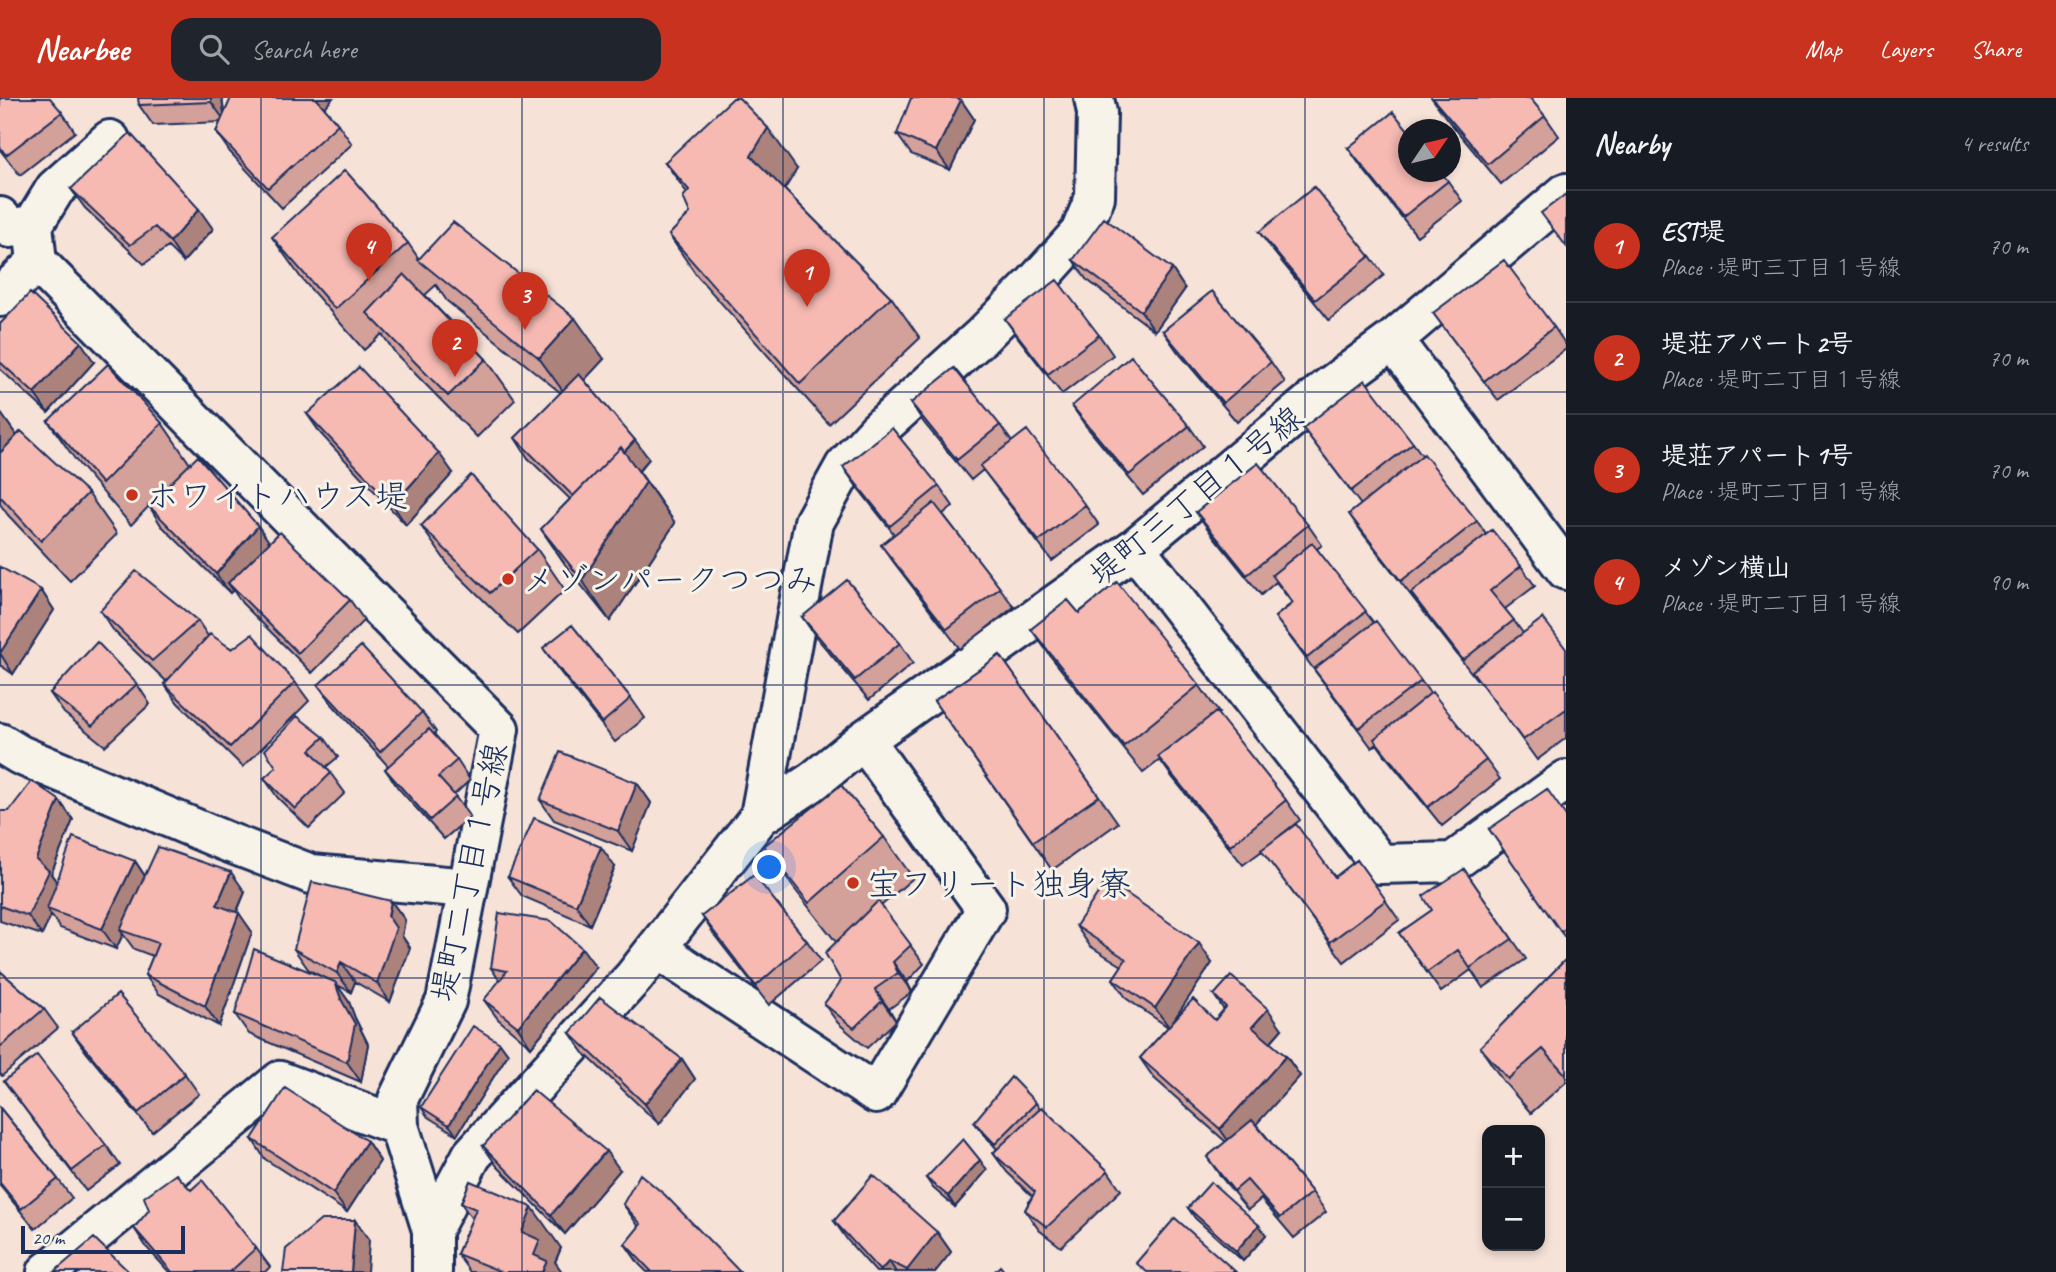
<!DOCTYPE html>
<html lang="en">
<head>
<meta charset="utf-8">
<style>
	:root { --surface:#171b24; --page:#20242c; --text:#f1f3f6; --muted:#9ea1a6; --line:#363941; --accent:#c8321e }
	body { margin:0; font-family:Caveat,"Klee One",sans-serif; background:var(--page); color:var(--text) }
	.controls { position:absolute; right:21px; bottom:21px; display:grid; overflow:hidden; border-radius:14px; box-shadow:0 4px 10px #0003 }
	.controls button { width:63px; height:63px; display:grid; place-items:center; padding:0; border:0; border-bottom:2px solid var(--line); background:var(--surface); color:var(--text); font:35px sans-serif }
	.compass { position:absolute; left:1398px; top:21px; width:63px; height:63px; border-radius:50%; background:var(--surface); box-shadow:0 4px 10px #0003; rotate:55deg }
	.scale { position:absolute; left:21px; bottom:18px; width:164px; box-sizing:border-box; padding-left:7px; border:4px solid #1b2f5e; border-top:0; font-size:19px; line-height:24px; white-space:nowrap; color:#1b2f5e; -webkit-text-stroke:5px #f7f3e8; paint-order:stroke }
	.you { position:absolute; left:770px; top:770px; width:24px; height:24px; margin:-18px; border:5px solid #fff; border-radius:50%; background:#1a73e8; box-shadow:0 0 0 10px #1a73e833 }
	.badge { display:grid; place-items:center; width:46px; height:46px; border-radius:50%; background:var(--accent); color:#fff; font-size:23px; font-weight:700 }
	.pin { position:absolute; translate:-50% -58px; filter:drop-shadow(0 2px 4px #0008) }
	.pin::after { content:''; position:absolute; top:37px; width:24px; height:21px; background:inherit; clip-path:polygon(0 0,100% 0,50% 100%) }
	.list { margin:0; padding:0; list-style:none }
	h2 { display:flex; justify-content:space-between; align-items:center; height:91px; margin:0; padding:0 28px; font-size:30px }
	h2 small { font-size:23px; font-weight:400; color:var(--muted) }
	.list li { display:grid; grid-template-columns:46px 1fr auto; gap:21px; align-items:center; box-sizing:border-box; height:112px; padding:0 28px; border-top:2px solid var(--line) }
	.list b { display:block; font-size:26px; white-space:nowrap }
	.list p { margin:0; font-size:23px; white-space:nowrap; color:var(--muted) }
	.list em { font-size:23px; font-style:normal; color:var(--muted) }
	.icon { flex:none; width:38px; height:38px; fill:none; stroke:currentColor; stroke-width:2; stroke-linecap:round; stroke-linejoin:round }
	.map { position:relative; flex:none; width:1566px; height:1174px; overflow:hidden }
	header { display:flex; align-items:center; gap:42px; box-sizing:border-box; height:98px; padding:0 35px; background:var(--accent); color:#fff }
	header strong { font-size:33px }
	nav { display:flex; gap:38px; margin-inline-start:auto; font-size:24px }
	.search { width:490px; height:63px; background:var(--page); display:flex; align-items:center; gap:18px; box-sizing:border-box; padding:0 24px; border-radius:21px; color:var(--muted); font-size:26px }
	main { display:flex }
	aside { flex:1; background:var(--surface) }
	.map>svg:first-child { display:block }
</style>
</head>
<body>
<header>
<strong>Nearbee</strong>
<div class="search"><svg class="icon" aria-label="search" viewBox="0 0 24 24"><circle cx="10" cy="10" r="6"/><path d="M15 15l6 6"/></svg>Search here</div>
<nav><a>Map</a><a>Layers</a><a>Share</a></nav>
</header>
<main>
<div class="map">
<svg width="1566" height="1174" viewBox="0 0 1566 1174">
	<rect width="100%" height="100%" fill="#f7e2d8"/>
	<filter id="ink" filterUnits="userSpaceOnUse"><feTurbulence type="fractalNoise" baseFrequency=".0143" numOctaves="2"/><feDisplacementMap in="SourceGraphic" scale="14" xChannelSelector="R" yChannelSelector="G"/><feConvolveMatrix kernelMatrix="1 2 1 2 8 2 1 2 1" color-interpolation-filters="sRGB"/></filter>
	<g filter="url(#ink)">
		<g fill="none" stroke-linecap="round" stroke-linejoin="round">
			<g stroke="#1b2f5e" stroke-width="44">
				<path id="minor" d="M0 119 10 130 33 127
					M37 164 33 127 55 91 110 42
					M0 199 37 164 499 631 446 903 398 1001 399 1028 432 1132
					M1393 242 1566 95
					M1135 450 1380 766 1453 764 1566 682
					M0 645 20 657 225 743 311 776 468 790
					M760 718 812 684 864 642 1135 450 1329 289 1393 242 1566 472
					M657 851 876 996 986 811 864 642
					M47 1174 280 983 399 1028
					M432 1174V1132L472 1057 634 879 760 718 814 424 845 368 877 333 982 238 1034 186 1080 135 1095 99 1097 15 1094 0"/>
			</g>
			<use href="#minor" stroke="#f7f3e8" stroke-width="38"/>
		</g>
		<path fill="#d4a09a" stroke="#1b2f5e" stroke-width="2" d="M0 0 62 14 75 34 20 77 0 52Z
			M222 0 224 15 324 10 338 26 352 46 282 110 230 54 216 34 221 24 153 27 139 7Z
			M1432 0 1545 18 1559 38 1501 86 1446 20Z
			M961 2 974 21 950 72 911 56 897 36Z
			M1348 50 1448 83 1462 103 1417 138 1362 70Z
			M665 64 797 71 784 91 891 199 920 240 829 326 697 178 669 137 690 115 687 95Z
			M71 91 213 131 183 164 168 149 144 166 85 110Z
			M1259 134 1370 158 1384 177 1329 222 1273 153Z
			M272 139 408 145 419 161 604 261 584 282 649 361 639 373 675 425 610 523 569 472 541 431 570 401 528 360 515 340 561 295 447 203 436 187 425 197 486 261 515 302 477 339 396 256 382 236 364 252 301 180Z
			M1073 162 1172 171 1185 191 1155 233 1086 181Z
			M1433 215 1554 229 1566 247V251L1498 302Z
			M1005 221 1099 237 1113 257 1062 296 1019 241Z
			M0 226 94 264 48 315 0 271Z
			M1163 233 1271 264 1285 284 1237 324 1177 253Z
			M911 305 1000 327 1012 344 1085 407 1099 427 1052 463 983 372 971 382 924 325Z
			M1072 308 1189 328 1203 348 1143 397 1085 327Z
			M0 314 17 338 88 395 117 436 70 483 8 417 0 406Z
			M307 316 453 375 406 427 321 336Z
			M48 323 162 325 190 366 258 428 269 444 350 502 364 522 312 575 242 505 233 492 230 495 161 427 149 408 131 427 77 364Z
			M1303 330 1413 345 1422 357 1477 423 1486 436 1521 468 1535 488 1505 511 1523 535 1566 551V640L1537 662 1478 581 1477 582 1363 436 1349 416 1361 407Z
			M843 369 939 388 953 408 943 416 1000 490 1014 509 960 551 895 466 881 447 894 436 857 389Z
			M1196 414 1308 427 1322 447 1317 451 1374 525 1421 583 1430 595 1486 662 1500 681 1442 728 1387 660 1377 646 1372 650 1275 519 1292 505 1276 484 1261 497 1210 434Z
			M421 428 537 451 565 492 518 536 450 469Z
			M0 469 41 492 54 512 13 576 0 567Z
			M100 513 198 523 208 538 295 584 309 603 243 669 178 605 164 586 166 583 114 533Z
			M1079 515 1199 587 1219 615 1217 616 1286 702 1300 722 1281 737 1335 779 1357 762 1399 822 1344 864 1262 753 1243 767 1172 679 1160 662 1143 675 1051 559 1031 531Z
			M802 519 900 545 913 565 869 602 816 539Z
			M543 550 631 600 645 620 615 644 557 570Z
			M1000 557 1118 725 1052 772 934 603Z
			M137 586 150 606 105 648 64 615 50 595Z
			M318 587 422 614 436 634 434 636 457 662 470 682 454 697 470 719 444 741 398 690 385 671 388 668 332 606Z
			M324 639 338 659 326 669 345 695 309 730 278 700 264 680Z
			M637 685 651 705 632 753 554 722 540 702Z
			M59 702 73 722 51 776 57 784 135 763 145 778 245 794 237 814 252 834 219 928 159 896 145 877 153 858 134 851 123 836 116 851 60 830 51 817 42 837 0 823V713H9Z
			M1566 718V841L1489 731Z
			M884 739 913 780 881 808 924 866 907 884 912 894 889 911 896 923 867 950 838 925 824 906 841 883 836 844 793 789 764 748Z
			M615 769 590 827 522 798 508 779Z
			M1464 771 1526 861 1483 890 1471 872 1441 894 1399 835 1432 812Z
			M391 803 405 822 402 838 410 850 390 904 355 884 351 894 337 887 349 904 355 920 368 946 361 984 249 936 235 916 324 880 308 871 294 851Z
			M702 818 807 843 821 863 769 907 715 838Z
			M1076 828 1212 865 1172 924 1215 922 1224 912 1214 897 1282 931 1270 945 1286 958 1300 978 1256 1026 1312 1094 1326 1114 1294 1140 1261 1101 1248 1112 1221 1079 1207 1059 1226 1044 1154 980 1140 960 1168 929 1127 901 1113 881 1122 868 1090 848Z
			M1566 861V984L1531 1015 1503 983 1480 949Z
			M596 869 531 949 498 921 484 902 500 883 491 870Z
			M0 873 44 911 58 930 2 978 0 976Z
			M72 934 185 976 199 996 152 1034 86 954Z
			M570 935 682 961 695 981 659 1026 584 955Z
			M500 945 508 956 457 1037 428 1019 421 1009Z
			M4 983 106 1047 120 1067 86 1093Z
			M1036 1005 1040 1011 1108 1073 1121 1092 1061 1149 1039 1132 1025 1112 1032 1098 1007 1074 993 1055 997 1051 982 1034 974 1024Z
			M0 1010 58 1081 72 1100 35 1131 0 1088Z
			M252 1041 367 1043 380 1063 347 1114 265 1061Z
			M483 1048 620 1072 565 1136 497 1068Z
			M987 1072 955 1109 933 1090 926 1080Z
			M470 1083 561 1150 555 1164 562 1174H470L457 1156 472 1121 461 1105Z
			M191 1092 256 1150 270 1169 265 1174H169L147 1150 134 1130Z
			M623 1106 740 1174H647L639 1166 625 1146 639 1129Z
			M1188 1110 1266 1137 1243 1163 1195 1120Z
			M834 1123 937 1134 951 1154 935 1174H876L848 1143Z"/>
		<path fill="#ac827d" stroke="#1b2f5e" stroke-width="2" d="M211 0H222L225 23 211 4Z
			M314 0H333L323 12Z
			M961 2 974 21 950 72 936 53Z
			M768 30 797 71 780 99 751 58Z
			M199 111 213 131 183 164 170 144Z
			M1172 171 1185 191 1155 233 1141 213Z
			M575 220 604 261 568 300 539 260Z
			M81 244 94 264 48 315 34 295Z
			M0 314 28 354 0 391Z
			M635 342 649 361 593 424 580 404Z
			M439 355 453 375 406 427 393 407Z
			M646 384 675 425 610 523 582 482Z
			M258 428 272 448 228 485 233 492 230 495 216 476Z
			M41 492 54 512 13 576 0 555Z
			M637 685 651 705 632 753 618 733Z
			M59 702 73 722 51 776 63 793 47 811 51 817 42 837 28 818 36 761Z
			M601 749 615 769 590 827 576 807Z
			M135 763 148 783 120 832 123 836 116 851 102 831Z
			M231 774 245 794 231 827 217 807Z
			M391 803 405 822 402 838 410 850 390 904 377 885Z
			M239 815 252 834 219 928 205 908Z
			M1199 845 1212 865 1169 929 1155 910Z
			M582 850 596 869 531 949 518 929Z
			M341 864 355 884 351 894 337 875Z
			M893 864 907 884 912 894 898 875Z
			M335 884 349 904 355 920 368 946 361 984 347 964 341 901Z
			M875 891 889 911 896 923 882 903Z
			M1268 911 1282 931 1266 949 1252 929Z
			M500 945 508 956 457 1037 449 1027Z
			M1286 958 1300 978 1234 1051 1220 1031Z
			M682 961 695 981 659 1026 645 1006Z
			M367 1043 380 1063 347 1114 333 1095Z
			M606 1053 620 1072 565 1136 551 1117Z
			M980 1062 987 1072 955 1109 948 1098Z
			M532 1109 561 1150 555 1164 562 1174H542L522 1134Z
			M355 1122 369 1142 367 1174H351Z
			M1259 1127 1266 1137 1243 1163 1236 1153Z
			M937 1134 951 1154 935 1174H908L907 1172Z
			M889 1163 896 1174H881L880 1173Z"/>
		<path fill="#f6bab3" stroke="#1b2f5e" stroke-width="2" d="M0 0H50L62 14 6 57 0 49Z
			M138 0H211V4L139 7Z
			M231 0H316L338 26 268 90 216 34Z
			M733 0H739L768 30 751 58 891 199 800 286 669 137 690 115 683 99 689 92 665 64Z
			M911 0H956L961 2 936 53 897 36Z
			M1432 0H1530L1545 18 1488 66Z
			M1393 14 1409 33V74H1441L1448 83 1403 119 1348 50Z
			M130 35 199 111 170 144 155 129 130 147 71 91Z
			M345 72 408 145 335 211 272 139Z
			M1314 89 1370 158 1315 202 1259 134Z
			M1566 96V148L1541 115Z
			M1104 120 1172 171 1141 213 1073 162Z
			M453 124 575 220 539 260 418 162Z
			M1504 162 1554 229 1484 283 1433 215Z
			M404 176 486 261 448 298 367 215Z
			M1057 182 1099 237 1048 276 1005 221Z
			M1212 193 1271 264 1223 305 1163 233Z
			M30 195 81 244 34 295 0 264V226Z
			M1131 258 1189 328 1129 377 1072 308Z
			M108 266 162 325 102 386 48 323Z
			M359 269 439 355 393 407 307 316Z
			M954 270 1000 327 957 362 911 305Z
			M579 276 635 342 624 354 621 349 573 398 515 340Z
			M1365 282 1413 345 1351 393 1303 330Z
			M892 330 939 388 890 428 843 369Z
			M1027 332 1085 407 1039 443 980 368Z
			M21 333 88 395 41 443 0 398V355Z
			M621 349 646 384 582 482 541 431Z
			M1424 356 1477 423 1401 483 1349 416Z
			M198 358 258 428 216 476 148 407Z
			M1258 365 1308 427 1247 477 1196 414Z
			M471 377 537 451 490 495 421 428Z
			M934 405 1000 490 947 531 881 447Z
			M1492 432 1521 468 1490 493 1514 522 1463 562 1411 495Z
			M280 434 350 502 298 555 228 485Z
			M1312 445 1366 513 1307 560 1275 519 1293 505 1272 477Z
			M0 469 41 492 0 555Z
			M136 473 198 523 152 563 100 513Z
			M847 482 900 545 855 582 802 519Z
			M1117 484 1199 587 1124 648 1031 531 1068 502 1079 515Z
			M1543 520 1566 551V611L1523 642 1472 573Z
			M1376 523 1421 583 1359 630 1314 571Z
			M572 527 631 600 602 625 543 550Z
			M210 536 232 551 252 536 295 584 230 649 164 586Z
			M97 544 137 586 92 628 50 595Z
			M361 548 422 614 380 654 318 587Z
			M1000 557 1099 698 1033 744 934 603Z
			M1432 594 1486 662 1428 709 1374 641Z
			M1216 614 1286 702 1230 748 1158 659Z
			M297 618 324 639 310 652 331 675 295 711 264 680 276 669 265 652Z
			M429 631 457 662 438 679 456 699 430 722 385 671Z
			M560 654 637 685 618 733 540 702Z
			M32 683 59 702 36 761 49 773 28 818 0 808V713H9Z
			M841 687 884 739 809 805 764 748Z
			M1547 691 1566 718V830L1561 834 1489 731Z
			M534 720 601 749 576 807 508 779Z
			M1296 726 1335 779 1357 762 1386 802 1330 844 1261 752Z
			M73 739 135 763 102 831 47 811Z
			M158 749 231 774 217 807 239 815 205 908 145 877 158 845 120 832Z
			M1464 771 1512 841 1470 870 1458 852 1427 874 1399 835 1432 812 1423 798Z
			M754 777 807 843 756 888 702 818Z
			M1107 782 1199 845 1155 910 1113 881 1126 861 1076 828Z
			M312 784 391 803 388 818 396 830 377 885 341 864 337 875 294 851Z
			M878 803 911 847 893 864 898 875 875 891 882 903 854 930 824 906 841 883 825 855Z
			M499 815 551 823 582 850 518 929 484 902 507 873 491 870Z
			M254 851 335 884 341 901 355 926 347 964 235 916Z
			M1566 861V977L1543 951 1508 981 1480 949Z
			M0 873 44 911 0 949Z
			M1231 878 1268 911 1252 929 1286 958 1220 1031 1140 960 1193 901 1215 922 1226 909 1214 897Z
			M118 896 185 976 138 1015 72 934Z
			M600 899 682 961 645 1006 570 935Z
			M473 928 500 945 449 1027 421 1009Z
			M37 957 106 1047 72 1073 4 983Z
			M1011 979 1036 1005 995 1046 974 1024Z
			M285 990 367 1043 333 1095 252 1041Z
			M533 992 606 1053 551 1117 483 1048Z
			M1042 1009 1108 1073 1047 1129 1025 1112 1035 1094 993 1055Z
			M0 1010 58 1081 21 1111 0 1085Z
			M1252 1022 1312 1094 1280 1120 1247 1082 1234 1093 1207 1059Z
			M963 1041 980 1062 948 1098 926 1080Z
			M176 1076 191 1092 202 1082 256 1150 230 1174H172L134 1130 149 1112 144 1099Z
			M640 1076 665 1097 740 1174H652L625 1146 641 1126 623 1106Z
			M873 1077 937 1134 907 1172 889 1163 880 1173 834 1123Z
			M470 1083 532 1109 522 1134 540 1142 534 1157 547 1163 542 1174H502L457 1156 476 1111 461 1105Z
			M1211 1084 1259 1127 1236 1153 1188 1110Z
			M1175 1120 1236 1174H1147L1136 1165Z
			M321 1122H355L351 1174H283L286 1151Z
			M94 1140 129 1174H54Z
			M1000 1168 1005 1174H994Z"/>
	</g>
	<path fill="none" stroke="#1b2f5e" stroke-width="2" stroke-opacity="0.55" d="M261 0V1174M522 0V1174M783 0V1174M1044 0V1174M1305 0V1174M0 294H1566M0 587H1566M0 880H1566"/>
	<g fill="#c8321e" stroke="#f7f3e8" stroke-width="2.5">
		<circle cx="132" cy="397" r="7"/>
		<circle cx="508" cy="481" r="7"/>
		<circle cx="853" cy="785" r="7"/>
	</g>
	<g text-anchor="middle" stroke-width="6" stroke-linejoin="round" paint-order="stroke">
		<g font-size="33" fill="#1b2f5e" stroke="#f7f3e8" text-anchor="start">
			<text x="146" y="409">ホワイトハウス堤</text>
			<text x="522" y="493">メゾンパークつつみ</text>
			<text x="867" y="797">宝フリート独身寮</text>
		</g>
		<g font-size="33" fill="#1b2f5e" stroke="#f7f3e8">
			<text transform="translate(1195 397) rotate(-39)" y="12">堤町三丁目１号線</text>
			<text transform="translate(468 774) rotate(-78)" y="12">堤町二丁目１号線</text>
		</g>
	</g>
</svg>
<div class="controls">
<button>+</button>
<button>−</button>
</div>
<svg class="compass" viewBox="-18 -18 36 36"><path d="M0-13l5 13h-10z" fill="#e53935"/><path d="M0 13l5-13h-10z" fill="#9ea1a6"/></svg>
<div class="scale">20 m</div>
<div class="you"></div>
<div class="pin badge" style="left:807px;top:209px">1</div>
<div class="pin badge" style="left:455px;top:279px">2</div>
<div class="pin badge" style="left:525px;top:232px">3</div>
<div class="pin badge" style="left:369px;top:183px">4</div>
</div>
<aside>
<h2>Nearby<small>4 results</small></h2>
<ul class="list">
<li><span class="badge">1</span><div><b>EST堤</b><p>Place · 堤町三丁目１号線</p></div><em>70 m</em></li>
<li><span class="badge">2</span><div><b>堤荘アパート2号</b><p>Place · 堤町二丁目１号線</p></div><em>70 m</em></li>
<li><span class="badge">3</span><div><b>堤荘アパート1号</b><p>Place · 堤町二丁目１号線</p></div><em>70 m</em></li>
<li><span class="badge">4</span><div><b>メゾン横山</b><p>Place · 堤町二丁目１号線</p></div><em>90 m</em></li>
</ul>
</aside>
</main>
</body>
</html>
